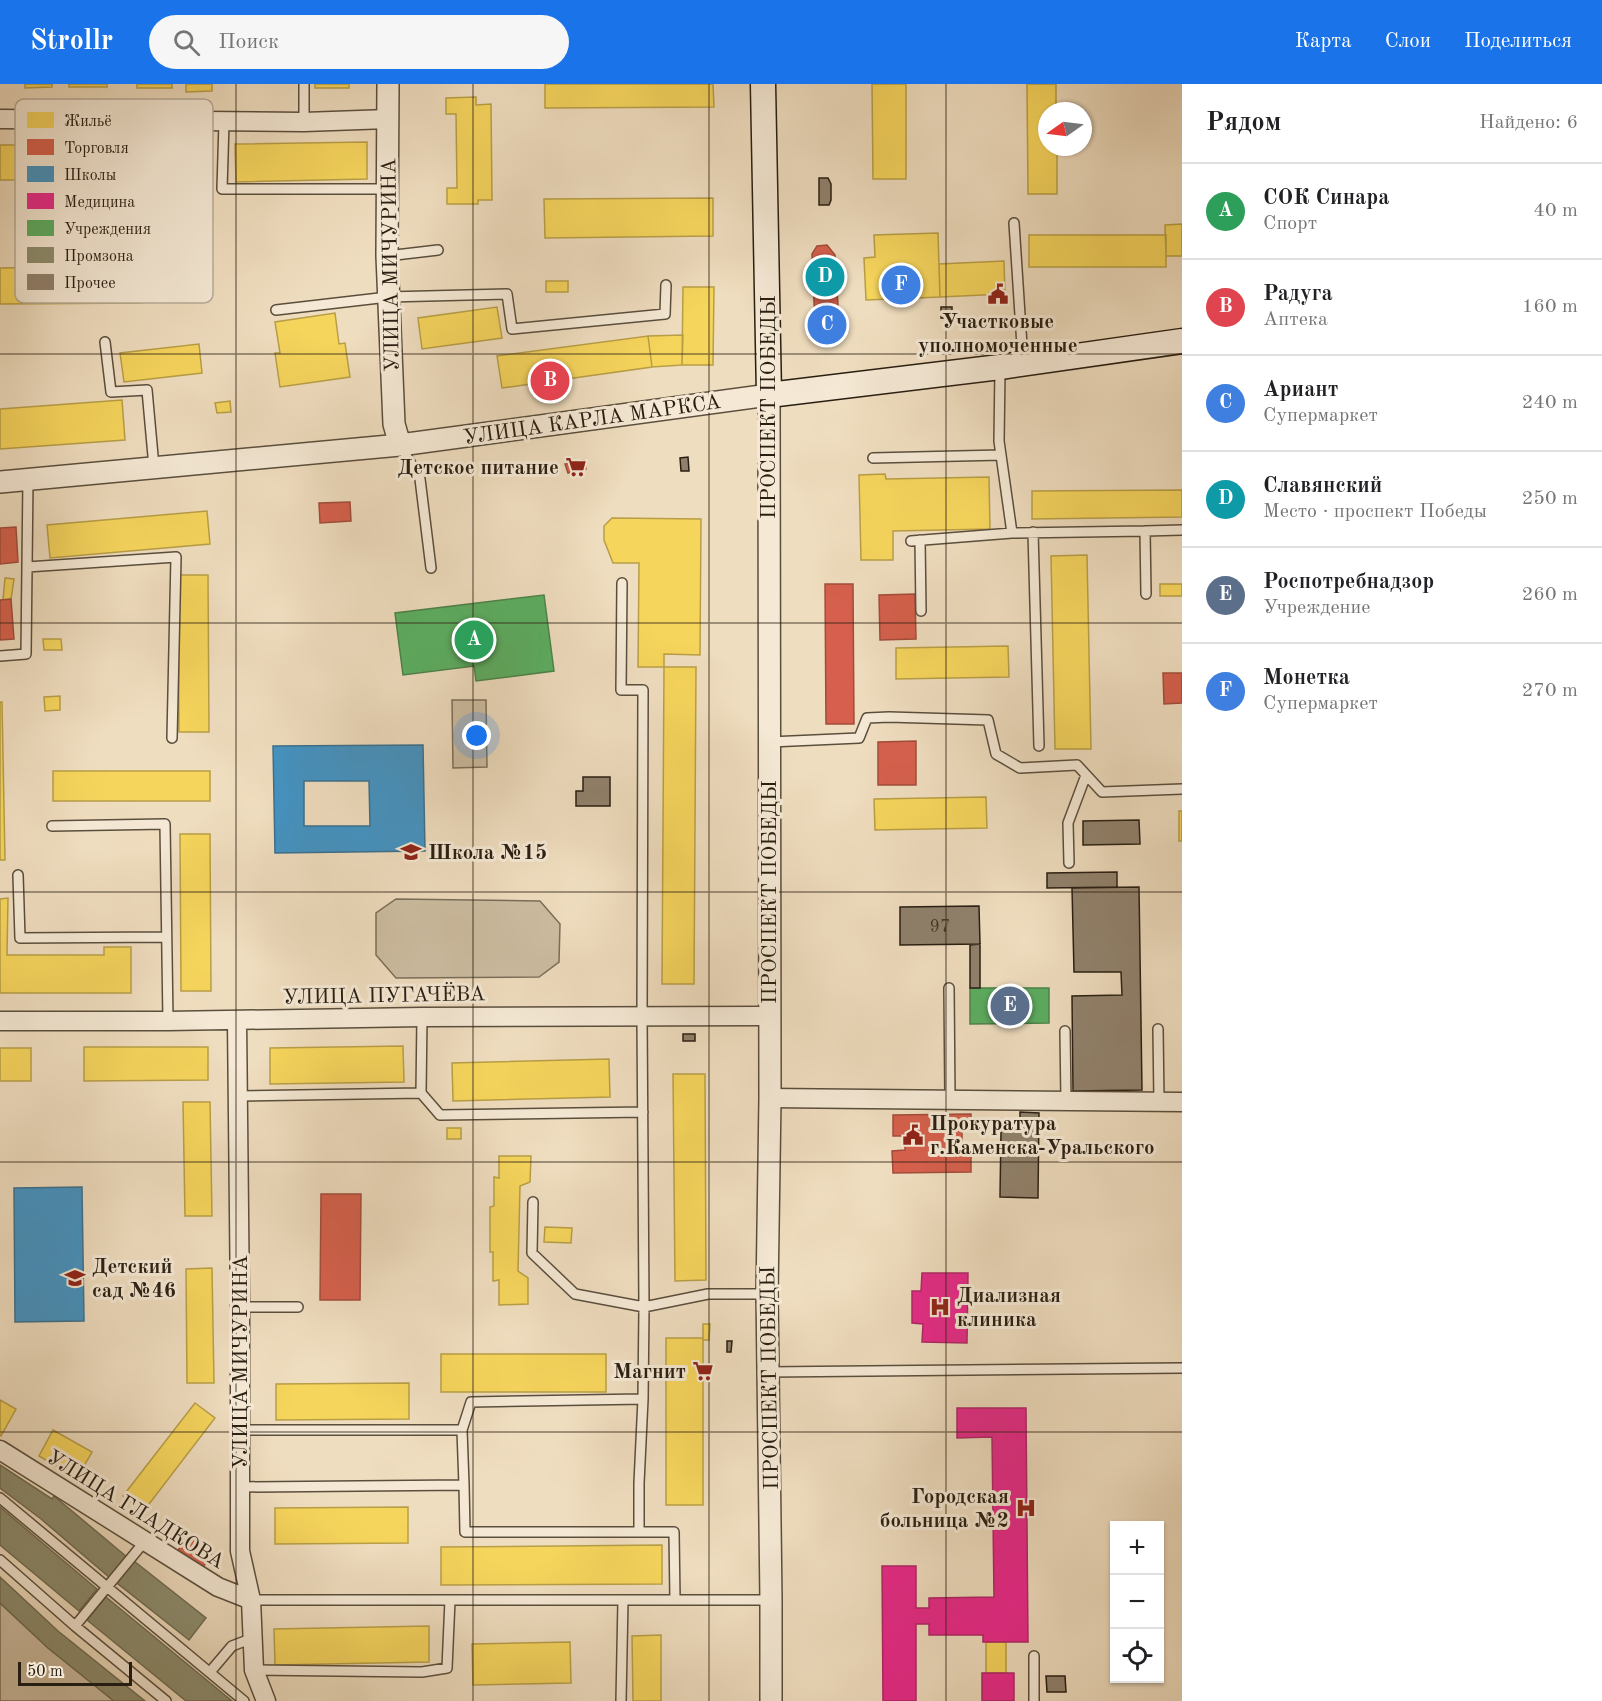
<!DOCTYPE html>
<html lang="ru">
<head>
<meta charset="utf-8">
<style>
	:root { --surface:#fff; --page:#f6f6f6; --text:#202124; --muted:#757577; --line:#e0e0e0; --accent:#1a73e8 }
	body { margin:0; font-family:"Old Standard TT",serif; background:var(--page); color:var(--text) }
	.controls { position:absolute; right:18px; bottom:18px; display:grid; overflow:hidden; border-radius:0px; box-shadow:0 2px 4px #0004 }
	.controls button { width:54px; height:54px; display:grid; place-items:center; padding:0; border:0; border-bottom:2px solid var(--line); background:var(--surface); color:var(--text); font:30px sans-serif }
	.compass { position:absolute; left:1038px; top:18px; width:54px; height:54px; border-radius:50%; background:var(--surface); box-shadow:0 2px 4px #0004; rotate:256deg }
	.scale { position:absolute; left:18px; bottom:15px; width:114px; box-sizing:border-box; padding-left:6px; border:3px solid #291e12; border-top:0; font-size:16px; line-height:21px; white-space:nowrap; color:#291e12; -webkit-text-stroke:4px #f5e9d5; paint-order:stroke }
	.you { position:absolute; left:477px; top:652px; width:21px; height:21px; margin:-15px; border:4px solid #fff; border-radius:50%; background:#1a73e8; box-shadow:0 0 0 9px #1a73e833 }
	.badge { display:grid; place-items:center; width:39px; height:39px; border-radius:50%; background:var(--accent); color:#fff; font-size:20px; font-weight:700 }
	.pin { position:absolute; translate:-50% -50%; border:3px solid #fff; box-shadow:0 2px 6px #0006 }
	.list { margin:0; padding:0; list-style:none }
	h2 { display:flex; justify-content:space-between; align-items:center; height:78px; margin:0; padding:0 24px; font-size:26px }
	h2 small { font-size:20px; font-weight:400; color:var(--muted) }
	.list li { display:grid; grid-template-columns:39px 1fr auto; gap:18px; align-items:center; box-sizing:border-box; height:96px; padding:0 24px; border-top:2px solid var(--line) }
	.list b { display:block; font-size:22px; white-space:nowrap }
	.list p { margin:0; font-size:20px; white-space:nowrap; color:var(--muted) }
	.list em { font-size:20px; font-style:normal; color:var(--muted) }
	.icon { flex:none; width:33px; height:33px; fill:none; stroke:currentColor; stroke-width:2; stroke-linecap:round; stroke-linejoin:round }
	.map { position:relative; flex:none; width:1182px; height:1617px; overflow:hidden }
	header { display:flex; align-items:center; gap:36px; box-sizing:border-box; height:84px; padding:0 30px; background:var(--accent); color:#fff }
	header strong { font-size:28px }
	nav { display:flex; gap:33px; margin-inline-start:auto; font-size:21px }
	.search { width:420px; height:54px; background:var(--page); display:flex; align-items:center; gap:15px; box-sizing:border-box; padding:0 21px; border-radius:33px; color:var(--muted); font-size:22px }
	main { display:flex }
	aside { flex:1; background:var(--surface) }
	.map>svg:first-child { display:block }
</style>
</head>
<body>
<header>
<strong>Strollr</strong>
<div class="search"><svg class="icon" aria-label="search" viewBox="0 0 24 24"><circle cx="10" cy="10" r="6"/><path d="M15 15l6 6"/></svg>Поиск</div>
<nav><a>Карта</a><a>Слои</a><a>Поделиться</a></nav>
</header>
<main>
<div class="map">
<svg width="1182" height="1617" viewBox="0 0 1182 1617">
	<rect width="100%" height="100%" fill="#efddbf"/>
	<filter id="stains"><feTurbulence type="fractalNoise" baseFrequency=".00333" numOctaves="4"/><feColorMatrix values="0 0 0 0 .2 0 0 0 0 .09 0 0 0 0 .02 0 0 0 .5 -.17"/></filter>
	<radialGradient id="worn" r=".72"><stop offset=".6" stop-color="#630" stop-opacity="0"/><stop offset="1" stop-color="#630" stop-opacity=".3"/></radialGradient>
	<path fill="#cdbda2" stroke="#7b6e5a" stroke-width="1.5" d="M452 616H486L487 683 453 684Z
		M396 815 540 817 560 840 559 878 539 893 396 894 376 871V829Z
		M0 1519 48 1564 114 1617H0Z"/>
	<path fill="#f6d55c" stroke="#b89e46" stroke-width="1.5" d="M25 0H52V3L25 4Z
		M69 0H107V3H69Z
		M137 0H172V4H137Z
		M186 0H212V7L186 8Z
		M315 0H349V4H315Z
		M545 0H713L714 23 545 24Z
		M872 0H906V95H873Z
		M1027 0H1056V27H1047V63H1057V110H1028Z
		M476 13V21L491 20 492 116H478V120H447V104H457L456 30H446V14Z
		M367 58V95L236 98 235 60Z
		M0 61H35V96H0Z
		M713 114V152L545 154 544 115Z
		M1182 140V172H1166L1165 141Z
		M938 149 940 213 866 216 864 174 875 173 874 151Z
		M1029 151H1166V183H1029Z
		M1004 177 1005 210 940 213 939 180Z
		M142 182V219L0 220V184Z
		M546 197H568V208H546Z
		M683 203H714L713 281H682Z
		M497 223 502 254 422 265 418 234Z
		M335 229 339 260 345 259 350 293 280 303 275 269H280L275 238Z
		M683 251 682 281 652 283 648 252Z
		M648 252 652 283 502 304 497 272Z
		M199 260 202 289 124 298 120 269Z
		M122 316 125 356 0 365V325Z
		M230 317 231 328 217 329 215 319Z
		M885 390 886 395 989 393 990 445 893 447V476H861L859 391Z
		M1182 406V433L1032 435V407Z
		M207 427 210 460 50 474 47 441Z
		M612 434 701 435 700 571 664 570V583H638L639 479H613L604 456V442Z
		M1087 471 1091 665H1055L1051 472Z
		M178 491H208L209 648H179Z
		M5 494 14 495 11 515 3 516Z
		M1160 500H1182V512H1160Z
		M43 555H61L62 566H44Z
		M1008 562 1009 593 896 595V564Z
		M664 583H696L694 900H662Z
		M60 612V626L45 627 44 613Z
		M0 618H2L5 776H0Z
		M53 687H210V717H53Z
		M986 713 987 744 875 746 874 715Z
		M1179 727H1182V757H1179Z
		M180 750H210L211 907H181Z
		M8 814 7 871H104V863H131V909H0V815Z
		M403 962 404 998 270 1000V964Z
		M84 963H208V996L84 997Z
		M0 964H31V997H0Z
		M609 975 610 1013 453 1017 452 979Z
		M673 990H705L706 1196 675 1197Z
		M183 1018H210L212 1132H185Z
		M447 1044H461V1055H447Z
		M499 1072H531L530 1098 520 1102 518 1187 528 1194V1220L499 1221V1196L493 1197V1168H490V1123L494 1122V1093L499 1094Z
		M545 1143 572 1144 571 1159 544 1158Z
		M212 1184 214 1299H187L186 1185Z
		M703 1240H710L709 1256H703Z
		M666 1254H703V1421H666Z
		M441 1270H606V1308H441Z
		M409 1299V1335L276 1336V1300Z
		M0 1316 16 1325 1 1352 0 1351Z
		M195 1319 215 1334 143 1428 123 1412Z
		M53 1346 92 1368 77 1394 39 1372Z
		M408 1423V1459L275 1460V1424Z
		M662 1461V1500L441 1501V1463Z
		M429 1542V1578L275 1581 274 1545Z
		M661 1551V1617H633L632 1552Z
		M570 1558 571 1599 473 1601 472 1560Z
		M986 1558H1006V1589H986Z"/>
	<path fill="#d6604d" stroke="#a24c3b" stroke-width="1.5" d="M827 161 835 171 839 238 832 247H821L815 240 812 170 817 162Z
		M584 376 586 385 568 389 565 380Z
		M350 418 351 437 320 439 319 419Z
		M16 443 18 478 0 480V444Z
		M825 500H853L854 640H826Z
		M915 510 916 555 880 556 879 511Z
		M11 515 14 555 0 556V516Z
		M1163 589H1182V619L1164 620Z
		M916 657V701H878V658Z
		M971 1030V1045H962V1072L971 1071V1088L893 1089 892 1067 905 1066V1052H893V1031Z
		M321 1110H361L360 1216H320Z
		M187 1452 212 1469 202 1485 177 1468Z"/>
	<path fill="#4393c3" stroke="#3b708e" stroke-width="1.5" fill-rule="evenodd" d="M423 661 425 767 275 769 273 662ZM304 697H369L370 742H304Z
		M82 1103 84 1237 15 1238 14 1104Z"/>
	<path fill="#e7298a" stroke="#ae2666" stroke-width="1.5" d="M922 1189H968L967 1259 922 1258 923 1240 912 1239V1207H921Z
		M957 1324H1026L1028 1558H983V1551H929V1540H916V1617H883L882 1482H916V1524H929V1514L994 1513 992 1353 957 1354Z
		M982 1589H1014V1617H982Z"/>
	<path fill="#5aae61" stroke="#4b8349" stroke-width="1.5" d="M544 511 554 587 476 597 474 582 403 591 395 529Z
		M970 904H1049V939L970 940Z"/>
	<path fill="#8c8c6e" stroke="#6e6b52" stroke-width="1.5" d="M0 1381 52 1415 54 1412 127 1473 110 1494 41 1435 0 1404Z
		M0 1423 97 1505 79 1527 0 1461Z
		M134 1477 206 1534 189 1556 117 1499Z
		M0 1493 58 1547 145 1617H114L48 1564 0 1519Z
		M106 1513 232 1617H186L87 1536Z"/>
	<path fill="#90816c" stroke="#291e12" stroke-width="1.5" d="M819 94H828L831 100V116L829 121H819Z
		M941 223H952V234H941Z
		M688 373 689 387H681L680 374Z
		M583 693H610V722H576V707H583Z
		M1139 736 1140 760 1083 761V737Z
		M1117 788V803L1047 804V789Z
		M1139 803 1142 1006 1073 1007 1072 912 1122 911 1121 888H1074L1072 804Z
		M979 822 980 860 900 861V823Z
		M980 860V904H970V861Z
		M683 950H695V957H683Z
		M1020 1028 1039 1029 1038 1114 1000 1113 1001 1047H1020Z
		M727 1257H732L731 1268H727Z
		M1046 1592H1065L1066 1608H1047Z"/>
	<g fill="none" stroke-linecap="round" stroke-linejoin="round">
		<g stroke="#5a4e3d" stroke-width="12">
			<path id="service" d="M49 35 51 102
				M224 38 222 105H387
				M304 38V0
				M1014 139 1023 277
				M387 172 438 166
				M276 226 388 213 507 210 512 245 665 230 666 201
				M105 258 111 308 147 306 154 383
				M1000 285 999 357 1012 449 1145 447 1146 510
				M400 361 420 395 431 484
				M873 374 1001 371
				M1145 447 1182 446
				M1033 448 1039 662
				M920 456 921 527
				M911 457 1012 449
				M27 483 176 473 172 654
				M622 499 621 606H643L642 933 644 1223 708 1210H767
				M0 572 26 570 28 395
				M770 658 859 654 867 634 889 633 988 636 996 670 1020 684 1077 681 1102 708 1182 705
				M52 742 165 740 168 937
				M1069 779 1068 739 1086 691
				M18 791 20 854 166 853
				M949 904 950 1015
				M1158 945 1159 1018
				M1065 947 1066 1017
				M421 1009 440 1031 643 1028
				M238 1012 421 1009 422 933
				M240 1223H298
				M768 1288 1182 1284
				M241 1346H462
				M464 1401 462 1346 471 1318 643 1315 644 1223 575 1210 532 1169 533 1118
				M241 1403 464 1401 465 1448H674L675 1516
				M0 1414 244 1617
				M639 1448V1399L643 1315
				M0 1476 75 1542 166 1617
				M251 1516H771
				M75 1542 145 1457
				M1034 1572V1617
				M254 1586 422 1588 447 1584 450 1516
				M210 1588 232 1562 253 1554
				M621 1617 623 1516"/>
		</g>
		<g stroke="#5a4e3d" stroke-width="21">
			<path id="minor" d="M0 35 304 38 388 35
				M237 936 240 1223V1467L251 1516 254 1586 266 1617
				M0 937H168L422 933 769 932
				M770 1014 1182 1018
				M0 1366 218 1503 251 1516"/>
		</g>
		<g stroke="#5a4e3d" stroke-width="24">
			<path id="tertiary" d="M388 0 387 172 394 340 400 361
				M0 398 400 361 769 311 770 1014 767 1210 771 1516V1617"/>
		</g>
		<g stroke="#291e12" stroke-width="27">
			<path id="secondary" d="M763 0 769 311 1000 283 1182 257"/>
		</g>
		<use href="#service" stroke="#f5e9d5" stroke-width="9"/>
		<use href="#minor" stroke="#f5e9d5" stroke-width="18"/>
		<use href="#tertiary" stroke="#f5e9d5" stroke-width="21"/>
		<use href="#secondary" stroke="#f5e9d5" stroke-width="24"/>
	</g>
	<path fill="none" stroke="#291e12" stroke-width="1.5" stroke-opacity="0.55" d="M236 0V1617M473 0V1617M709 0V1617M946 0V1617M0 270H1182M0 539H1182M0 808H1182M0 1078H1182M0 1348H1182"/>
	<defs>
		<g id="civic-bare" transform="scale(1.62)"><path d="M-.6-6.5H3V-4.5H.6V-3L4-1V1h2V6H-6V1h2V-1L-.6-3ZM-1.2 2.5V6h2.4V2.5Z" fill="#8f2418" stroke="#f5e9d5" stroke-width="2.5" paint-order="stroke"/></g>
		<g id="supermarket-bare" transform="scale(1.62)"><path d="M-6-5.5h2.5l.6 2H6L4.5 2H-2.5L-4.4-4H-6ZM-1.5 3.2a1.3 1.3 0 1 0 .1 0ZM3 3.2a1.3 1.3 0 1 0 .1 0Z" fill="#8f2418" stroke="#f5e9d5" stroke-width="2.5" paint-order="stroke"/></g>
		<g id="school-bare" transform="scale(1.62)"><path d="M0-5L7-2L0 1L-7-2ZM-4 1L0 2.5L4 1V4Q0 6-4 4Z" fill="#8f2418" stroke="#f5e9d5" stroke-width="2.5" paint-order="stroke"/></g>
		<g id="hospital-bare" transform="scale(1.62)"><path d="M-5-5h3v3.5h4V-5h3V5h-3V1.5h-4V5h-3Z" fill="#8f2418" stroke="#f5e9d5" stroke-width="2.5" paint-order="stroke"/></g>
	</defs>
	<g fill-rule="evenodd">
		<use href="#civic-bare" x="998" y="210"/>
		<use href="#supermarket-bare" x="576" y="383"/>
		<use href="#school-bare" x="411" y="768"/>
		<use href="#civic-bare" x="913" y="1051"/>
		<use href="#school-bare" x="75" y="1194"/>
		<use href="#hospital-bare" x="940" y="1223"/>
		<use href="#supermarket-bare" x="703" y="1287"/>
		<use href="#hospital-bare" x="1026" y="1424"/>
	</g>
	<g text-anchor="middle" stroke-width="6" stroke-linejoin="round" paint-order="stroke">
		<g font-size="18" fill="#433728">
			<text x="940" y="848">97</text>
		</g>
		<g font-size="21" fill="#291e12" stroke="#f5e9d5">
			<text transform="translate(390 181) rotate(-91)" y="7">УЛИЦА МИЧУРИНА</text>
			<text transform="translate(768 323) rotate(-90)" y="7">ПРОСПЕКТ ПОБЕДЫ</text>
			<text transform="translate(592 335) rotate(-8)" y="7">УЛИЦА КАРЛА МАРКСА</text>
			<text transform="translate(769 808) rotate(-90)" y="7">ПРОСПЕКТ ПОБЕДЫ</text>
			<text transform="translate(384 911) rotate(-1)" y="7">УЛИЦА ПУГАЧЁВА</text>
			<text transform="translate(240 1278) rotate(-90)" y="7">УЛИЦА МИЧУРИНА</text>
			<text transform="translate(769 1294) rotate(-91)" y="7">ПРОСПЕКТ ПОБЕДЫ</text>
			<text transform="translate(136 1425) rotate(32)" y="7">УЛИЦА ГЛАДКОВА</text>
		</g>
		<g font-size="21" font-weight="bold" fill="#291e12" stroke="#f5e9d5" text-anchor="start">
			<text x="998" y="244" text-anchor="middle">Участковые<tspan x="998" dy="24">уполномоченные</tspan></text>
			<text x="559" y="390" text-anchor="end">Детское питание</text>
			<text x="428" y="775">Школа №15</text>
			<text x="930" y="1046">Прокуратура<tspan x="930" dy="24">г.Каменска-Уральского</tspan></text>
			<text x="92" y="1189">Детский<tspan x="92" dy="24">сад №46</tspan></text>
			<text x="957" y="1218">Диализная<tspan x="957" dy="24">клиника</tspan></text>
			<text x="686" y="1294" text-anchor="end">Магнит</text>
			<text x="1009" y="1419" text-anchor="end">Городская<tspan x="1009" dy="24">больница №2</tspan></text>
		</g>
	</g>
	<rect x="15" y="15" width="198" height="204" rx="9" fill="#f5e9d5" stroke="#b8ac9a" stroke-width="1.5"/>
	<rect x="27" y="28" width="27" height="16" fill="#f6d55c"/>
	<rect x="27" y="55" width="27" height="16" fill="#d6604d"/>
	<rect x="27" y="82" width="27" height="16" fill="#4393c3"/>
	<rect x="27" y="109" width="27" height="16" fill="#e7298a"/>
	<rect x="27" y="136" width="27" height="16" fill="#5aae61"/>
	<rect x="27" y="163" width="27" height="16" fill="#8c8c6e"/>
	<rect x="27" y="190" width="27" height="16" fill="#90816c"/>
	<g font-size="16" fill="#291e12">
		<text x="64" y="42">Жильё</text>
		<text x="64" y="69">Торговля</text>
		<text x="64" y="96">Школы</text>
		<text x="64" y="123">Медицина</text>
		<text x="64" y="150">Учреждения</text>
		<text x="64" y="177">Промзона</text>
		<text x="64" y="204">Прочее</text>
	</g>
	<rect width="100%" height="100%" filter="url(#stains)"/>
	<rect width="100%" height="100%" fill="url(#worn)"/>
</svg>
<div class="controls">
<button>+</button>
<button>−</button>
<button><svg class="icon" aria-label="locate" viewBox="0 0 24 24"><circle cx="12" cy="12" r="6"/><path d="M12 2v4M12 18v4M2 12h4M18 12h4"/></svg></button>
</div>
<svg class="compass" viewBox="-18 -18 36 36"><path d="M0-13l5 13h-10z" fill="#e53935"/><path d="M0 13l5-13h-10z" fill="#757577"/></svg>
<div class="scale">50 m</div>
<div class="you"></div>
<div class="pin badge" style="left:474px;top:556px;background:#2e9e5b">A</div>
<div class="pin badge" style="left:550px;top:297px;background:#e0444e">B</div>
<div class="pin badge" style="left:827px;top:241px;background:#3f7fe0">C</div>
<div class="pin badge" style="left:825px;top:193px;background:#0f9aa8">D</div>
<div class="pin badge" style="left:1010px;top:922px;background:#5c6f8a">E</div>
<div class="pin badge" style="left:901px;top:201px;background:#3f7fe0">F</div>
</div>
<aside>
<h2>Рядом<small>Найдено: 6</small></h2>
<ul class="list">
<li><span class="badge" style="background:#2e9e5b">A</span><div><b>СОК Синара</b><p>Спорт</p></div><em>40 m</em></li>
<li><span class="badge" style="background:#e0444e">B</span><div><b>Радуга</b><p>Аптека</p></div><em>160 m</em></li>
<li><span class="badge" style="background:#3f7fe0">C</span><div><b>Ариант</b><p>Супермаркет</p></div><em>240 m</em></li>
<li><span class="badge" style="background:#0f9aa8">D</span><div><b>Славянский</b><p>Место · проспект Победы</p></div><em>250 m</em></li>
<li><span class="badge" style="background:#5c6f8a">E</span><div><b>Роспотребнадзор</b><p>Учреждение</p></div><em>260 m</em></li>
<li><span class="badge" style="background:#3f7fe0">F</span><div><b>Монетка</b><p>Супермаркет</p></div><em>270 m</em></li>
</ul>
</aside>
</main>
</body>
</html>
